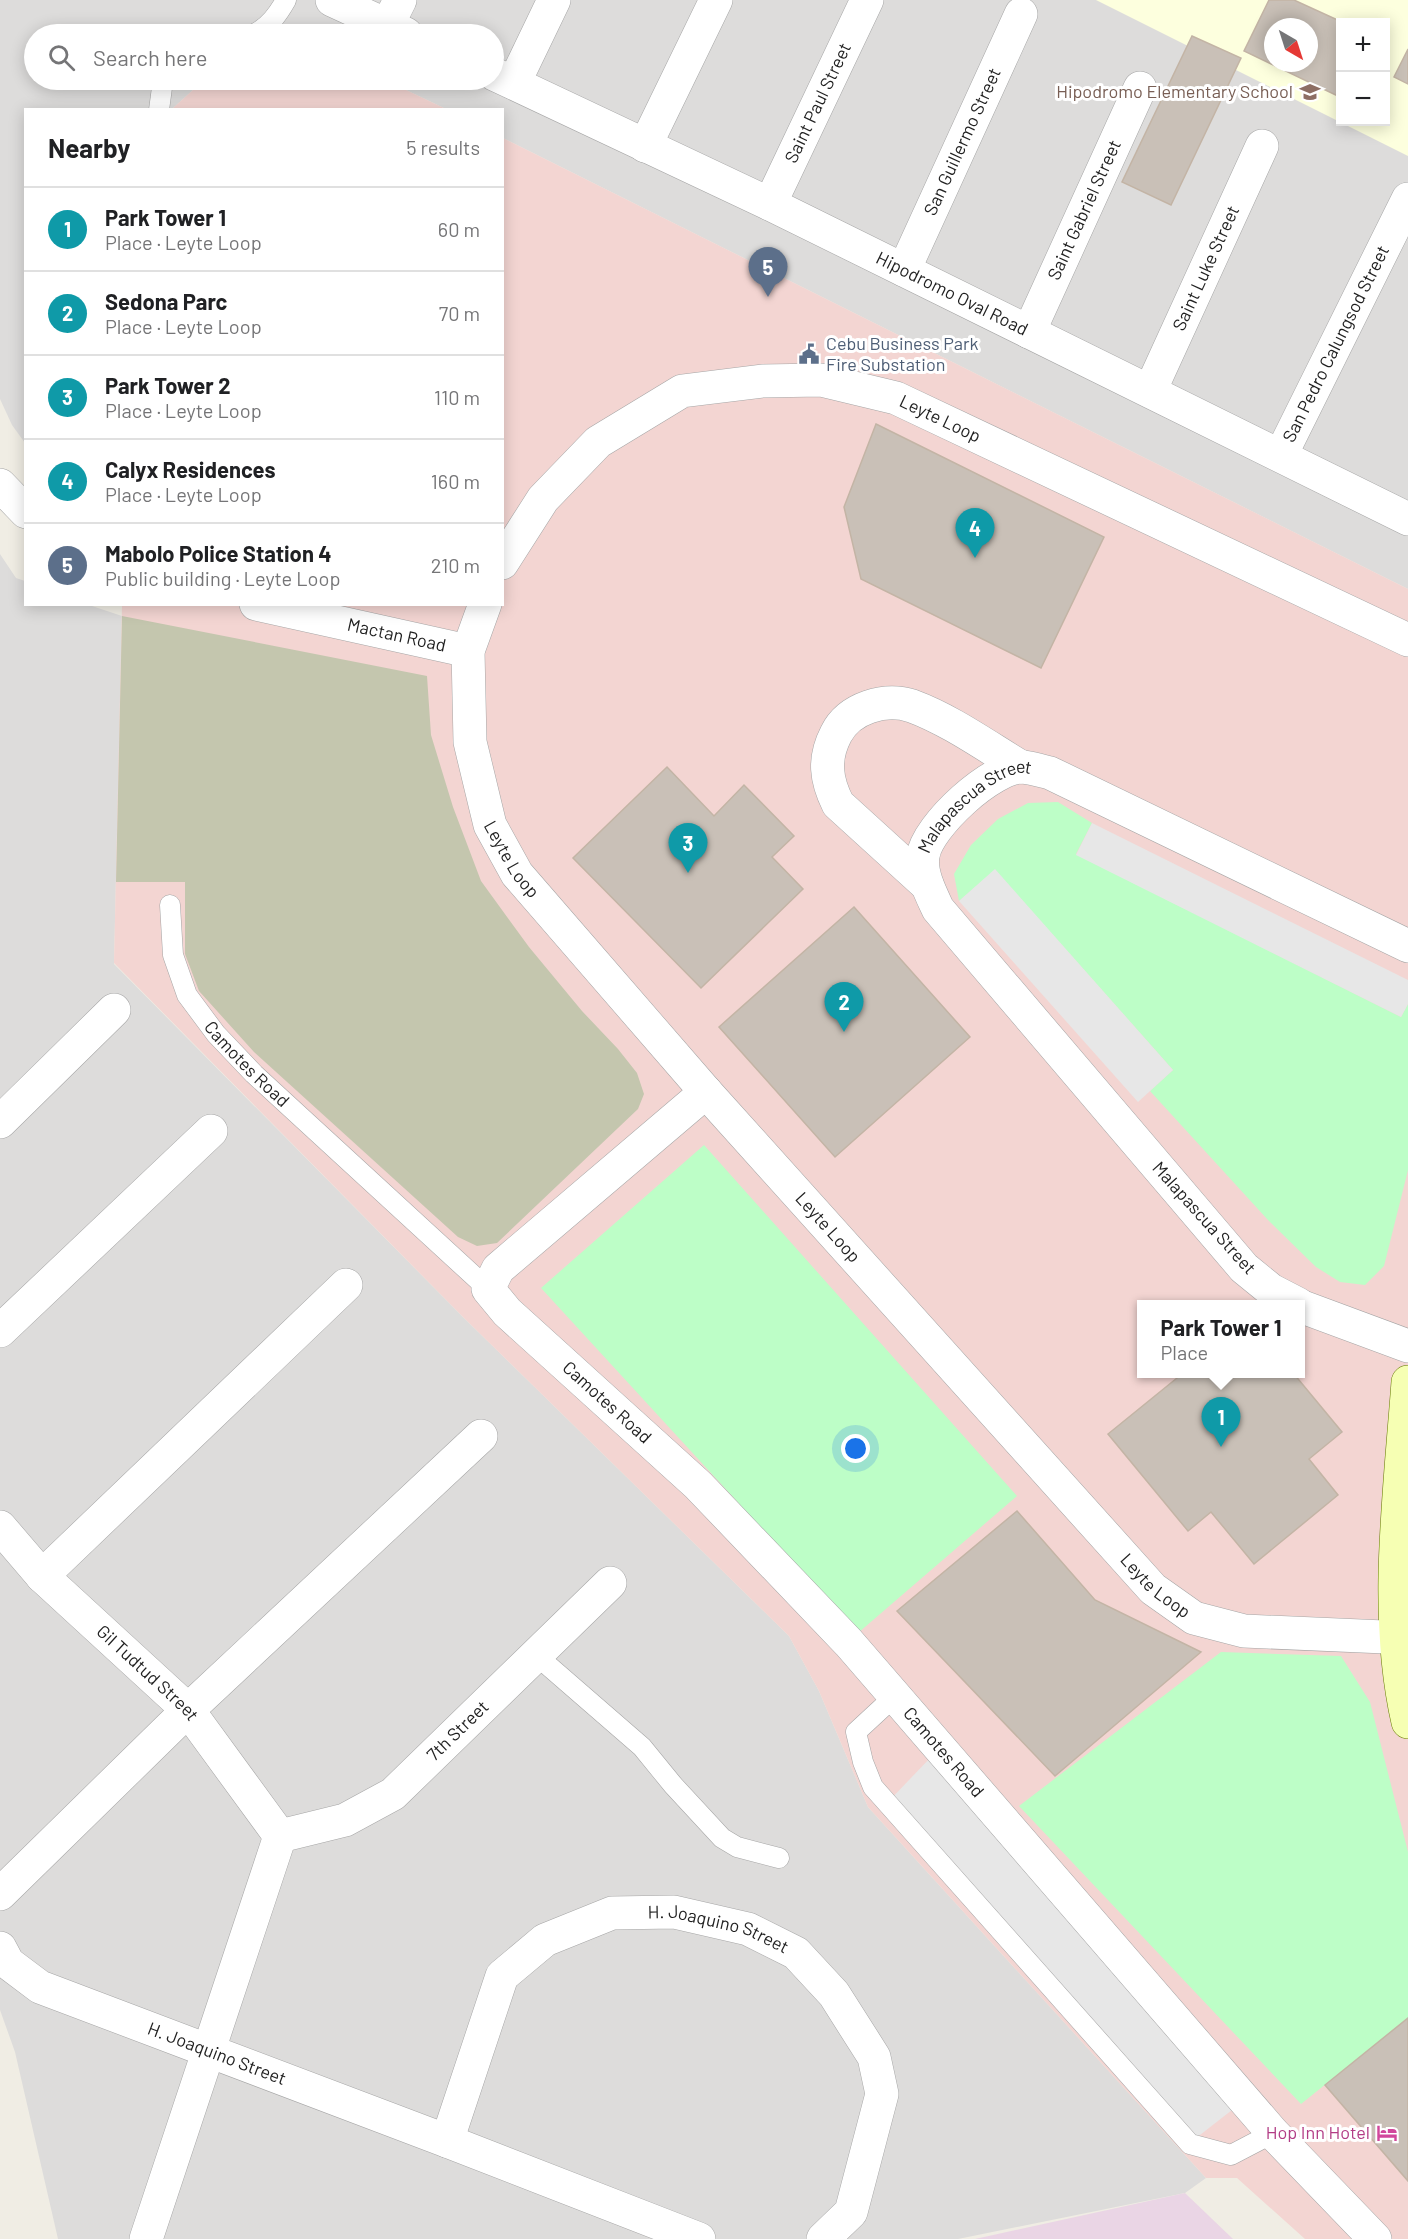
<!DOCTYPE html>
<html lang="en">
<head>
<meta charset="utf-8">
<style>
	:root { --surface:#fff; --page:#f6f6f6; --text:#202124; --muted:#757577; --line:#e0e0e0; --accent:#cd0f00 }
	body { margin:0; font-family:Barlow,sans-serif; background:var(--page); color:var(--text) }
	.controls { position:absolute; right:18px; top:18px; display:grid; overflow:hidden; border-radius:0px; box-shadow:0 3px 15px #0003 }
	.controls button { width:54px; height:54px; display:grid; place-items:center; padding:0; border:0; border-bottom:2px solid var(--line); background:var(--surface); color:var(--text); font:30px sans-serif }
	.compass { position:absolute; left:1264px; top:18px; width:54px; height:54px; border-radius:50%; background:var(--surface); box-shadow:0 3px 15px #0003; rotate:141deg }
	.you { position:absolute; left:856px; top:1449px; width:21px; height:21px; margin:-15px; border:4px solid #fff; border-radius:50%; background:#1a73e8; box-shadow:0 0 0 9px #1a73e833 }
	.badge { display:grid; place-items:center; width:39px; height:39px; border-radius:50%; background:var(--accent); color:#fff; font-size:20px; font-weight:700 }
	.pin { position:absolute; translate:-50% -50px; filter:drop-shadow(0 2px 3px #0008) }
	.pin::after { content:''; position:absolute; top:32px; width:21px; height:18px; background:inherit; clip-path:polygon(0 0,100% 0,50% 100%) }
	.popup { position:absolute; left:1137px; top:1300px; width:168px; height:78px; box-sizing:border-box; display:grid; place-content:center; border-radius:0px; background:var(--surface); filter:drop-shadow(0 2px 4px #0005); font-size:20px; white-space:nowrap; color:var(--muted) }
	.popup b { font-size:22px; color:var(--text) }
	.popup::after { content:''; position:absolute; left:50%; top:100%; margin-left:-12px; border:12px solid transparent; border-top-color:var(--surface) }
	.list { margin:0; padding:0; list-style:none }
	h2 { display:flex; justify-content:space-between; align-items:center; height:78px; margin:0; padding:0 24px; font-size:26px }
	h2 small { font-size:20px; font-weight:400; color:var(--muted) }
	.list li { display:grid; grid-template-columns:39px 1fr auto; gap:18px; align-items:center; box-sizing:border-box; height:84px; padding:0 24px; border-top:2px solid var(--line) }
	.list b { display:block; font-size:22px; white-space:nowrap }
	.list p { margin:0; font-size:20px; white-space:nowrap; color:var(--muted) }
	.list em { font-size:20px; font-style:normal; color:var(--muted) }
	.icon { flex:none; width:33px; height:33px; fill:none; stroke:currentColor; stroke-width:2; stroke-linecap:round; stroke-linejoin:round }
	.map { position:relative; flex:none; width:1408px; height:2239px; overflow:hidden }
	.search { position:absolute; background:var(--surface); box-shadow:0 3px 15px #0003; left:24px; top:24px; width:480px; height:66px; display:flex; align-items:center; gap:15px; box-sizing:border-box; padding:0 21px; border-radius:33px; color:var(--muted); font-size:22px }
	.panel { position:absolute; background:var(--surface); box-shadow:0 3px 15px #0003; left:24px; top:108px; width:480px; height:498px; border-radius:0px }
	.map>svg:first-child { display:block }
</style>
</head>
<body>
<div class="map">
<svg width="1408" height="2239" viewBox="0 0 1408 2239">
	<rect width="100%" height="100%" fill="#f0ede4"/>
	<path fill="#dddcdb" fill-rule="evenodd" d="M0 0H1408V589L503 138 502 110 446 109 385 80H494V34H295L267 21 252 34H34V80H204L172 109 26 110 25 443 12 425 0 399ZM1340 22H1386V122H1340ZM1273 27H1309V63H1273Z
		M0 554 16 578 25 581 26 604 89 605 122 616 114 964 463 1317 789 1636 819 1691 868 1807 1206 2178 1185 2193 958 2239H58L15 2052 0 2010Z"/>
	<path fill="#f3d5d2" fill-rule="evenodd" d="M204 80H385L446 109H172Z
		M503 138 1408 589V2239H1305L1237 2178H1206L868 1807 819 1691 789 1636 463 1317 114 963 122 605 502 604ZM1142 1304H1300V1374H1142Z"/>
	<path fill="#ead5e5" d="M1185 2193 1233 2239H975Z"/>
	<path fill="#fdffde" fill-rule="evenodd" d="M1096 0H1408V156ZM1340 22H1386V122H1340ZM1273 27H1309V63H1273Z"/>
	<path fill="#c4c6ae" d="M122 616 427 676 431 735 453 807 481 881 529 947 582 1011 618 1049 637 1073 644 1094 638 1109 497 1243 477 1246 458 1237 254 1052 199 991 185 954V882H116Z"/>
	<path fill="#bdfec7" d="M1058 802 1092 823 1076 854 1401 1017 1408 1004V1170L1384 1266 1365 1285 1340 1282 1316 1267 1268 1220 1150 1091 1173 1070 995 870 959 901 954 874 971 845 998 819 1028 803Z
		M704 1145 1017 1496 858 1633 541 1288Z
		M1221 1652 1341 1656 1370 1702 1408 1852V2018L1301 2104 1019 1806Z"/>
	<path fill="#e7e7e7" d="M1092 823 1408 980V1004L1401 1017 1076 855Z
		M995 869 1173 1070 1138 1102 959 901Z
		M933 1755 1232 2110 1191 2142 887 1803Z"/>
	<path fill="#c9c0b7" stroke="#c3b4a5" stroke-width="1.5" fill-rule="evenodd" d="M1269 0H1294L1342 22 1340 97 1244 51ZM1273 27H1309V63H1273Z
		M1192 36 1241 58 1171 205 1122 182Z
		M1408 49V84L1394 77Z
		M876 424 1104 537 1041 668 861 579 844 507Z
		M667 767 714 816 744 785 794 836 772 857 803 889 701 988 573 858Z
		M854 907 970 1037 835 1157 719 1027Z
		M1182 1374H1294L1342 1432 1309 1459 1338 1495 1254 1564 1211 1512 1188 1531 1108 1434Z
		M1017 1511 1095 1600 1201 1652 1055 1776 897 1611Z
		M1408 2018V2181L1325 2085Z"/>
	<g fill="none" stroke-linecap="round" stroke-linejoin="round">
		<g stroke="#a6a6a6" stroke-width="21">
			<g id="lane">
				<path d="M254 34C269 27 278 14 286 0"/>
				<path d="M159 110 163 80"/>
				<path id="s1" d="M170 905 173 955 187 995 216 1034 254 1074 488 1289"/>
				<path d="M536 1655 642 1747 673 1785 722 1838 737 1847 779 1858"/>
				<path d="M896 1695 856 1732 863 1762 873 1787 1190 2144 1231 2155 1273 2133"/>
			</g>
		</g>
		<g stroke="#a6a6a6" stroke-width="34">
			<g id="street">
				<path d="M332 0 406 34"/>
				<path d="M387 26 400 0"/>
				<path id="s2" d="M494 74 770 204 1408 519"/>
				<path d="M514 83 554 0"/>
				<path d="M645 146 716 0"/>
				<path id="s3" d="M770 204 867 0"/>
				<path id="s4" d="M904 270 1021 14"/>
				<path id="s5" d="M1029 332 1140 88"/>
				<path id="s6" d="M1150 391 1262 146"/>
				<path id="s7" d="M1281 455 1408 199"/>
				<path d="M0 485 26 512"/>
				<path id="s8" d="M502 563 543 499 598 442 682 391 762 381 821 380 896 398 1408 640"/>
				<path id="s9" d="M256 604 468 651"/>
				<path id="s10" d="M485 604 468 651 470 742 490 825 517 874 706 1092 1153 1589 1194 1618 1244 1631 1408 1638"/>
				<path d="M927 885 838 804C826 780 823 759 836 734 849 708 885 697 912 706 950 720 986 746 1021 767"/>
				<path id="s11" d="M706 1092 498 1269 488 1289 507 1312 698 1485 849 1643 1273 2133 1375 2239"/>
				<path d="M0 1122 114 1010"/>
				<path id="s12" d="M1298 1304 1271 1290 1244 1268 938 909C931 894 920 873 923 856 927 826 993 766 1023 767 1032 768 1042 771 1050 773L1408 946"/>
				<path d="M1300 1306 1408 1346"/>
				<path d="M0 1331 211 1131"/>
				<path id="s13" d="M0 1527 42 1576 188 1710 280 1836"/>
				<path d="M42 1576 346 1285"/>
				<path id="s14" d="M280 1836 345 1820 393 1794 610 1583"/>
				<path d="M0 1894 188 1710 481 1436"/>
				<path id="s15" d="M0 1948 8 1963 40 1987 447 2141 699 2239"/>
				<path id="s16" d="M447 2141 502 1976 545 1940 612 1913 674 1912 748 1929 796 1953 834 1994 874 2057 882 2094 851 2212 823 2239"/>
				<path d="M146 2239 280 1836"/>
			</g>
		</g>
		<g stroke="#657b00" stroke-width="34">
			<path id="secondary" d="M1408 1382C1400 1493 1383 1613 1408 1722"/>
		</g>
		<use href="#lane" stroke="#fff" stroke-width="20"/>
		<use href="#street" stroke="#fff" stroke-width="33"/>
		<use href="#secondary" stroke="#f6ffb3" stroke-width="33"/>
	</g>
	<defs>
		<g id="school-bare" transform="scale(1.62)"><path d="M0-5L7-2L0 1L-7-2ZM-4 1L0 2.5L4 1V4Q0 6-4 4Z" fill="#8d6e63" stroke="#fff" stroke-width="2.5" paint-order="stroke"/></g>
		<g id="civic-bare" transform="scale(1.62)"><path d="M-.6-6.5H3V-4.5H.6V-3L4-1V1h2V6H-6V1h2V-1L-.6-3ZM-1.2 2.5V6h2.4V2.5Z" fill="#5c6f8a" stroke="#fff" stroke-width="2.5" paint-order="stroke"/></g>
		<g id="hotel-bare" transform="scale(1.62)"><path d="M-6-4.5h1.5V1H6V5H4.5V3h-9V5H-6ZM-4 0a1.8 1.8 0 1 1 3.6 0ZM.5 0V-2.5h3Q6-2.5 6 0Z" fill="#d1479c" stroke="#fff" stroke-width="2.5" paint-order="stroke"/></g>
	</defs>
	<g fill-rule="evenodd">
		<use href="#school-bare" x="1310" y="92"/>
		<use href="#civic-bare" x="809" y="354"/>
		<use href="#hotel-bare" x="1387" y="2133"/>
	</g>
	<g text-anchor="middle" stroke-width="6" stroke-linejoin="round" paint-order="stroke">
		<g font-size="18" fill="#785e54" stroke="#fff" text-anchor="end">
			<text x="1293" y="98">Hipodromo Elementary School</text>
		</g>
		<g font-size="18" fill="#1f1f1f" stroke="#fff">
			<text dy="6" stroke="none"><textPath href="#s3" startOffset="112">Saint Paul Street</textPath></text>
			<text dy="6" stroke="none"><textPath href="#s4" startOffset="141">San Guillermo Street</textPath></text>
			<text dy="6" stroke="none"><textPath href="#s5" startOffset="134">Saint Gabriel Street</textPath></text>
			<text dy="6" stroke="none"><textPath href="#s6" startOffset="135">Saint Luke Street</textPath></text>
			<text dy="6" stroke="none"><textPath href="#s2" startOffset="508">Hipodromo Oval Road</textPath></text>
			<text dy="6" stroke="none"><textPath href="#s7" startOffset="124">San Pedro Calungsod Street</textPath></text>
			<text dy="6" stroke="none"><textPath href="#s8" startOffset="519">Leyte Loop</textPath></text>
			<text dy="6" stroke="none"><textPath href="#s9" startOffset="144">Mactan Road</textPath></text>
			<text dy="6" stroke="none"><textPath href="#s12" startOffset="669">Malapascua Street</textPath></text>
			<text dy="6" stroke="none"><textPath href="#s10" startOffset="267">Leyte Loop</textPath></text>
			<text dy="6" stroke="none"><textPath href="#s1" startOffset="184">Camotes Road</textPath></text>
			<text transform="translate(1204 1218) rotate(48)" y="6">Malapascua Street</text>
			<text dy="6" stroke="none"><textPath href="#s10" startOffset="753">Leyte Loop</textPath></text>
			<text dy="6" stroke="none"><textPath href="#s11" startOffset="460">Camotes Road</textPath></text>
			<text dy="6" stroke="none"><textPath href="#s10" startOffset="1239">Leyte Loop</textPath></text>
			<text dy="6" stroke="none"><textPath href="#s13" startOffset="208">Gil Tudtud Street</textPath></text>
			<text dy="6" stroke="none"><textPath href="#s14" startOffset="212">7th Street</textPath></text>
			<text dy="6" stroke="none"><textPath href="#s11" startOffset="946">Camotes Road</textPath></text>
			<text dy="6" stroke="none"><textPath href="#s16" startOffset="411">H. Joaquino Street</textPath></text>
			<text dy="6" stroke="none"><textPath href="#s15" startOffset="246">H. Joaquino Street</textPath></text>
		</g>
		<g font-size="18" fill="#4e5e75" stroke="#fff" text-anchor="start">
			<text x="826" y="350">Cebu Business Park<tspan x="826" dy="21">Fire Substation</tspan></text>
		</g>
		<g font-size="18" fill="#b23c85" stroke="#fff" text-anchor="end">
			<text x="1370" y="2139">Hop Inn Hotel</text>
		</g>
	</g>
</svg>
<div class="controls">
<button>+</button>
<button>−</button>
</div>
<svg class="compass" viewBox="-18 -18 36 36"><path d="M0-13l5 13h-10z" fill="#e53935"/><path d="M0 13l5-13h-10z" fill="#757577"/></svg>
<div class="you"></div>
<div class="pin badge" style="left:1221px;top:1447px;background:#0f9aa8">1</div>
<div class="popup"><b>Park Tower 1</b>Place</div>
<div class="pin badge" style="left:844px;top:1032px;background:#0f9aa8">2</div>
<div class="pin badge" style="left:688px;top:873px;background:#0f9aa8">3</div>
<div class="pin badge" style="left:975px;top:558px;background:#0f9aa8">4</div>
<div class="pin badge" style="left:768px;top:297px;background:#5c6f8a">5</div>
<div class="search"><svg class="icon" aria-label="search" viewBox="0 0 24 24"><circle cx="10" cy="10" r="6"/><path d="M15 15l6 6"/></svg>Search here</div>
<section class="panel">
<h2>Nearby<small>5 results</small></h2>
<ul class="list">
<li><span class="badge" style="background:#0f9aa8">1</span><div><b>Park Tower 1</b><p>Place · Leyte Loop</p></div><em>60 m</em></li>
<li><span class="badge" style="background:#0f9aa8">2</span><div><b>Sedona Parc</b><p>Place · Leyte Loop</p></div><em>70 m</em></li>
<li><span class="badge" style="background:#0f9aa8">3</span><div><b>Park Tower 2</b><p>Place · Leyte Loop</p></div><em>110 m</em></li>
<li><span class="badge" style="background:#0f9aa8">4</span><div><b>Calyx Residences</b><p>Place · Leyte Loop</p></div><em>160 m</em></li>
<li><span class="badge" style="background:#5c6f8a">5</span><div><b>Mabolo Police Station 4</b><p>Public building · Leyte Loop</p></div><em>210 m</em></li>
</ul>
</section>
</div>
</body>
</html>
